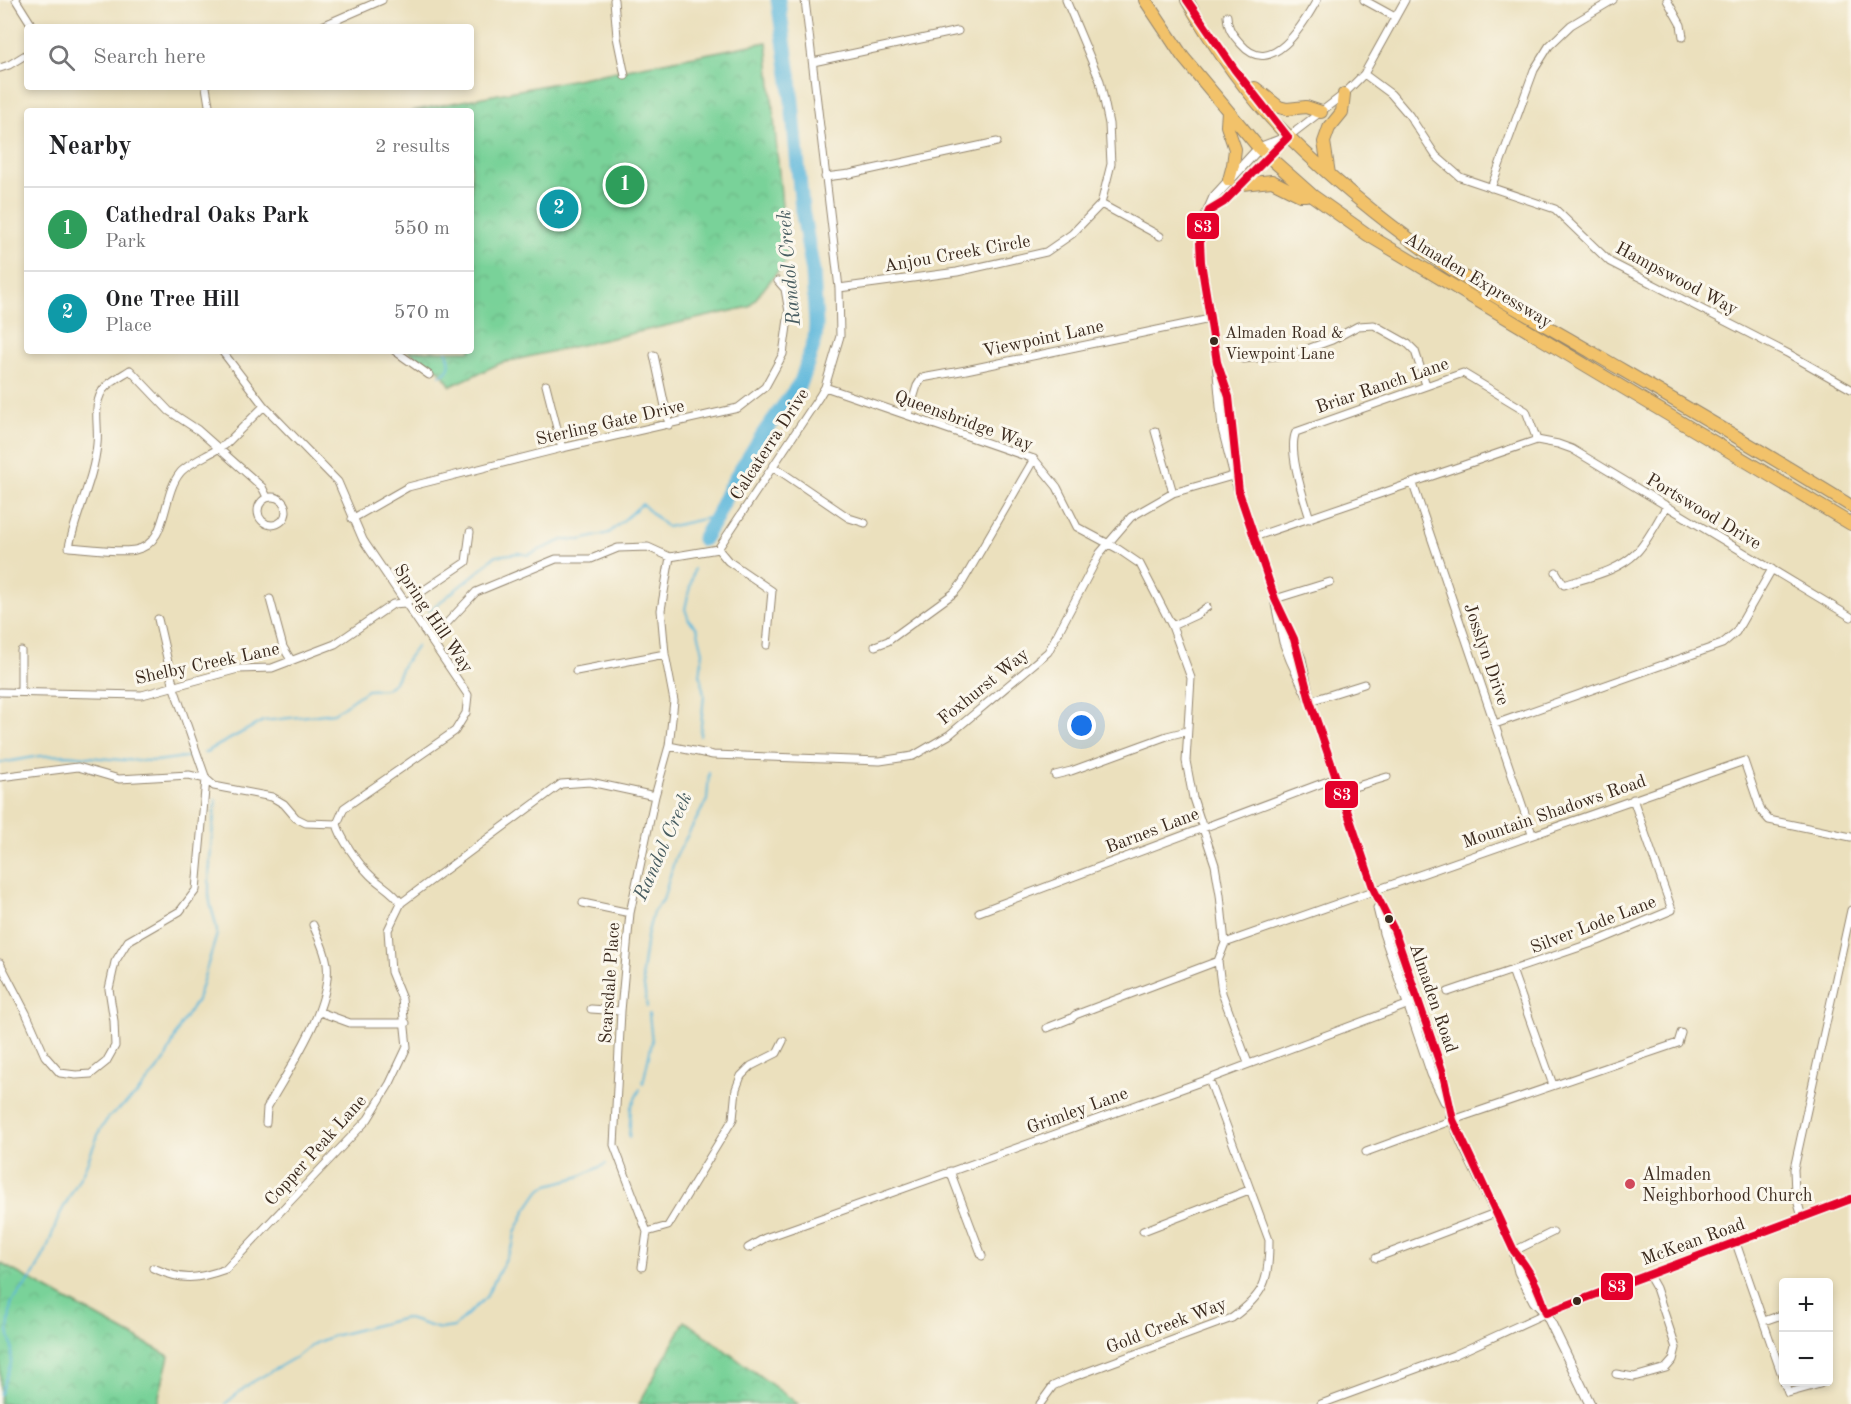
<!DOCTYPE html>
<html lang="en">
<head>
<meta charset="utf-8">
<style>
	:root { --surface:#fff; --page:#f6f6f6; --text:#202124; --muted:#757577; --line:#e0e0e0; --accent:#d1495b }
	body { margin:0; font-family:"Old Standard TT",serif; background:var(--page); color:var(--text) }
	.controls { position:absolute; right:18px; bottom:18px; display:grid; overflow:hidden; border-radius:6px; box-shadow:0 3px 9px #0003 }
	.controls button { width:54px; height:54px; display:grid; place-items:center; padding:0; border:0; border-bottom:2px solid var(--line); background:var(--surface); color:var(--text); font:30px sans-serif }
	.you { position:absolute; left:1082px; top:726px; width:21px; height:21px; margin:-15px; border:4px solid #fff; border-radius:50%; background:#1a73e8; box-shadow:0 0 0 9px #1a73e833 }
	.badge { display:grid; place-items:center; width:39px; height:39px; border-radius:50%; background:var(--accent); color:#fff; font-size:20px; font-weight:700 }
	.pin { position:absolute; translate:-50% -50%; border:3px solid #fff; box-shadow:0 2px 6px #0006 }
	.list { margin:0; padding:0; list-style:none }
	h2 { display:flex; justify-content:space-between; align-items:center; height:78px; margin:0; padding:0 24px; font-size:26px }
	h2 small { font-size:20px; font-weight:400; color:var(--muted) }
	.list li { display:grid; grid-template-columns:39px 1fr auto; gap:18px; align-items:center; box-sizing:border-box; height:84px; padding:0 24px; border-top:2px solid var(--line) }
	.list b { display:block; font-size:22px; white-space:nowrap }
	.list p { margin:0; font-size:20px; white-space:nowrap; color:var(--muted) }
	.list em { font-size:20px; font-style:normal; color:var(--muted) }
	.icon { flex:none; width:33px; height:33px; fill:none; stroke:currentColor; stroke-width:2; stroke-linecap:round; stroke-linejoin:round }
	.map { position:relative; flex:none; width:1851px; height:1404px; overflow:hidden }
	.search { position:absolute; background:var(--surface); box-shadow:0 3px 9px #0003; left:24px; top:24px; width:450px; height:66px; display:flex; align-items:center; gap:15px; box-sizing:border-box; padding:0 21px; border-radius:6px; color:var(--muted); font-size:22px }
	.panel { position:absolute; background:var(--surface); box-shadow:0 3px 9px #0003; left:24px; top:108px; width:450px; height:246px; border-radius:6px }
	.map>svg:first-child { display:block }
</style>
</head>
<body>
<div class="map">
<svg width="1851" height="1404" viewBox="0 0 1851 1404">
	<defs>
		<pattern id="park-crowns" width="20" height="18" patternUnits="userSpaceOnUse" patternTransform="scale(1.5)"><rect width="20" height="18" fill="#79d299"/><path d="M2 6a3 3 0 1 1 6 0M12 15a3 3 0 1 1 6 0" fill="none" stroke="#6ab483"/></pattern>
	</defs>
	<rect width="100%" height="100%" fill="#fbf7ec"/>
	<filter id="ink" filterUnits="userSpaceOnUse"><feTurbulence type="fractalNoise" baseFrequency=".0167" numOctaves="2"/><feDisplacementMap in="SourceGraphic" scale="12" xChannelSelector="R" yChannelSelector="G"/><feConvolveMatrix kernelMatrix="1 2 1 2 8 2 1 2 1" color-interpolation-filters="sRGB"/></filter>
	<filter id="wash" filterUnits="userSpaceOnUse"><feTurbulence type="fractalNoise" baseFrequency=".008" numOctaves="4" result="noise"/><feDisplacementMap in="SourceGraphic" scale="24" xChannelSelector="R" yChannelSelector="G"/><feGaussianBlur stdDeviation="1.35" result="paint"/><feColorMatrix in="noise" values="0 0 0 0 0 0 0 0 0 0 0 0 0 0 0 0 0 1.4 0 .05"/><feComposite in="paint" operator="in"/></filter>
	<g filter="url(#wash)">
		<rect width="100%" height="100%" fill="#ebe0bd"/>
		<path fill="url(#park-crowns)" stroke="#5a7e5c" stroke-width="1.5" d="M767 42 787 260 749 307 501 363 451 386 440 371 408 351H471V111H411Z
			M0 1263 169 1356 157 1404H0Z
			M685 1321 798 1404H639Z"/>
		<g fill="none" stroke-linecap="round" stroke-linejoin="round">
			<path stroke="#5eb8db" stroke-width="2" d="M440 375C452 372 451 360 446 351
				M694 569 685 609 689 620 697 628 703 652 700 675 704 695 700 736
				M429 611 480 570 495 556 519 553 528 555 563 540H581L609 533 642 504 667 527 717 516
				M204 753 263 721 334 713 367 690 386 689 395 682 403 665 417 646
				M0 763 40 756 67 755 122 760 156 761 193 756
				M647 1007 642 973 647 936 653 912 663 900 675 858 707 800 709 772
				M643 1083 652 1042 649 1014
				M629 1138 631 1107 640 1089
				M0 1394 11 1363 12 1348 8 1331 11 1304 34 1274 46 1251 59 1216 85 1168 100 1130 108 1118 136 1095 165 1060 180 1026 197 1000 217 934C217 920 209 908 209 893 209 862 212 831 216 800
				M225 1404 249 1384 296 1357 313 1344 333 1336 405 1318 440 1329 454 1327 486 1297 513 1245 515 1233 526 1210 539 1191 548 1185 578 1177 606 1164"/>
			<path stroke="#5eb8db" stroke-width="15" d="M703 539 717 516 729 489 764 433 801 382 815 339 816 325 813 272 802 209 790 81 778 0"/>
		</g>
	</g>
	<g filter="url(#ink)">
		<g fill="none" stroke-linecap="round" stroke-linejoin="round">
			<g stroke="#93856e" stroke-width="9">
				<path id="minor" d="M16 0 33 27
					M614 0 617 37 625 76
					M1364 0 1395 17
					M1667 0 1681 25 1683 37
					M1227 16C1228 29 1232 34 1241 44 1271 79 1303 25 1317 0
					M320 27 382 0
					M813 62 958 31
					M0 68 9 65 27 54
					M1364 74 1391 94 1409 115 1436 156 1460 177 1555 209 1610 262 1789 354 1851 389
					M206 87 210 111
					M1288 137 1344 94 1364 74 1405 0
					M825 177 850 174 997 142
					M1491 188 1534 70 1549 46 1571 25 1613 0
					M1101 204 1160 236
					M839 288 957 272 1046 252 1072 234 1101 204 1111 164 1109 124 1100 81 1066 0
					M222 351 264 406 338 482 363 540 468 695 466 713 455 731 344 808 337 824C341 839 358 863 370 875 380 885 392 890 401 903
					M395 351 429 375
					M654 355 669 425
					M1243 359 1291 355 1332 340 1358 326 1374 325 1408 344 1415 351 1426 385
					M546 385 562 448
					M825 387 1034 459 1057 487 1077 527 1118 549 1140 564 1172 626 1191 678 1186 761 1193 798 1215 865 1220 895 1225 943 1218 961 1222 993 1248 1063
					M264 406 225 445 219 448C209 455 187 464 180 473 161 496 169 544 135 550 120 553 86 548 69 547 76 512 94 479 97 444 99 427 93 409 101 393 105 384 121 376 130 370L169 411 198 430 262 487 267 497
					M908 415 917 386 922 378 966 370 1210 319
					M1155 431 1173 493
					M1537 440 1558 444 1572 449 1851 617
					M774 467 849 518 865 523
					M1413 484 1532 834
					M258 511a14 14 0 1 1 28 0a14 14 0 1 1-28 0Z
					M352 519 408 487 562 448 738 408 765 387 783 354 789 312 785 289 778 281
					M1310 519C1304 499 1287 450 1296 432L1463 373 1526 411 1537 440
					M1254 537 1537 440
					M718 549 728 561 772 591 767 645
					M1556 572 1564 585C1588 577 1617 572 1636 553 1648 541 1657 521 1667 506
					M270 599 283 647 291 660
					M1275 599 1330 582
					M1172 626 1196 615 1207 607
					M432 639 476 592 556 559H591L618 548 648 547 670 557 718 549 819 397 825 387 840 336 839 288 805 0
					M875 646 888 641 954 593 962 583 1034 459
					M21 651V691
					M576 671 665 654
					M0 692 142 695 238 669 272 668 335 644 393 604 405 603 466 562 470 532
					M1310 701 1364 684
					M1495 724 1722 644 1736 632 1772 569
					M669 746 713 755 880 761 913 756 949 735 1048 652 1100 553 1131 517 1173 493 1236 475
					M1055 775 1071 771 1167 736 1187 731
					M0 777 78 767 119 779 189 775 206 779 214 786 272 797 284 804 296 818 306 823 337 824
					M1341 791 1387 777
					M583 903 630 913
					M979 912 1336 778
					M1225 943 1744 761 1761 811 1769 820 1851 837
					M0 963 26 1013 45 1056 60 1073 76 1075 91 1074 106 1062 115 1046 114 1021 109 989 115 962 128 941 180 911 196 890 206 779 174 688 158 619
					M1512 970 1553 1085
					M1448 992 1598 941 1672 910 1633 799
					M591 1009 621 1011
					M320 1012 350 1023H406
					M1047 1028 1072 1018 1075 1015 1218 961
					M266 1123 267 1108C288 1070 332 1008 327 964 325 950 318 937 313 925
					M1366 1152 1453 1120 1678 1043 1681 1033
					M950 1171 982 1256
					M1802 1217 1795 1193 1794 1169 1851 910
					M1143 1231 1249 1190
					M647 1232 668 1226 733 1119 736 1089 741 1076 751 1066 777 1053 783 1041
					M1736 1243 1784 1381
					M748 1248 765 1238 799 1226 1209 1079 1412 1003
					M1514 1251 1553 1232
					M1376 1258 1495 1213
					M642 1267 647 1232 614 1145 621 1011 630 913 655 796 669 746 674 701 665 654 661 610 670 557
					M153 1268C183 1281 195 1280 226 1269L368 1119 390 1083 407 1047 402 999 391 972 388 930 401 903 561 784 590 782 655 796
					M1764 1321 1784 1314
					M1616 1374 1634 1377 1666 1368 1673 1360 1676 1348 1656 1288 1648 1274
					M1784 1382 1788 1393 1820 1384
					M1040 1404 1053 1386 1073 1377 1232 1318C1265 1294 1269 1281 1269 1240L1209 1079
					M1321 1404 1454 1355 1546 1313"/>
			</g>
			<g stroke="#93856e" stroke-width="11">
				<path id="tertiary" d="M1288 137 1259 148 1214 197 1205 218 1200 242 1201 262 1217 362 1223 429 1239 492 1275 599 1284 642 1291 660 1310 701
					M1209 211 1224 202 1284 141
					M1220 372 1229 397 1235 456
					M1282 614 1301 659 1310 701 1374 890 1394 930 1442 1070 1453 1120
					M1378 908 1384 933 1432 1074 1445 1101
					M1450 1114 1463 1145 1514 1251 1519 1272 1534 1301 1546 1313
					M1516 1254C1531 1272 1541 1291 1546 1313L1590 1404
					M1546 1313 1851 1199"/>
			</g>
			<g stroke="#93856e" stroke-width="14">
				<path id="primary" d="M1145 0 1183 57 1259 148 1313 196 1368 235 1851 524
					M1187 0C1215 49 1249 98 1290 138 1333 180 1381 219 1430 254 1481 291 1539 321 1593 353 1679 403 1766 453 1851 506
					M1255 88 1279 107 1287 109 1306 107 1321 112
					M1228 111 1227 126 1235 149 1233 165 1229 180
					M1329 174 1324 142 1329 128 1342 112 1344 94
					M1242 184 1272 181 1300 195H1306"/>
			</g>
			<use href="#minor" stroke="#fff" stroke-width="7"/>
			<use href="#tertiary" stroke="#fff" stroke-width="9"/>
			<use href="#primary" stroke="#f2c26a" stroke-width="12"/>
			<g stroke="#fbf7ec" stroke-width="12">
				<path id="bus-1" d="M1187 0 1235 70 1288 137 1224 202 1209 211 1202 229 1200 242 1201 262 1217 362 1229 397 1239 492 1275 599 1294 639 1310 701 1374 890 1394 930 1442 1070 1453 1120 1514 1251C1530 1270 1540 1289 1546 1313L1851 1199"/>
			</g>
			<use href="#bus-1" stroke="#e4002b" stroke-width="8"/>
		</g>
	</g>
	<g fill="#3b2a1e" stroke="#fbf7ec" stroke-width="2">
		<circle cx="1214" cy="341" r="5"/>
		<circle cx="1389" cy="919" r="5"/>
		<circle cx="1577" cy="1301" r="5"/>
	</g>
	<circle fill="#d1495b" stroke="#fbf7ec" stroke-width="2" cx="1630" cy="1184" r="6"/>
	<g text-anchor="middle" stroke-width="6" stroke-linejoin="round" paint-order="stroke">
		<g font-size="16" fill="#3b2a1e" stroke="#fbf7ec" text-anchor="start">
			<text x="1225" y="338">Almaden Road &amp;<tspan x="1225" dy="21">Viewpoint Lane</tspan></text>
		</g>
		<g font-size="18" fill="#3b2a1e" stroke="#fbf7ec">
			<text transform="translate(957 253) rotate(-10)" y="6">Anjou Creek Circle</text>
			<text transform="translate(1677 278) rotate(28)" y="6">Hampswood Way</text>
			<text transform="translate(1479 280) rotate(31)" y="6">Almaden Expressway</text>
			<text transform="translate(1043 338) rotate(-12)" y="6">Viewpoint Lane</text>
			<text transform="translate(1382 385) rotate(-19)" y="6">Briar Ranch Lane</text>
			<text transform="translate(964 420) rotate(20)" y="6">Queensbridge Way</text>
			<text transform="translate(610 422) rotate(-13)" y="6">Sterling Gate Drive</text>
			<text transform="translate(769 444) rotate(-57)" y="6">Calcaterra Drive</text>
			<text transform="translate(1704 511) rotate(31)" y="6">Portswood Drive</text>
			<text transform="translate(434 618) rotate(56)" y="6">Spring Hill Way</text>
			<text transform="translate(1487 654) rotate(71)" y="6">Josslyn Drive</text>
			<text transform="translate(207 663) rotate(-12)" y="6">Shelby Creek Lane</text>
			<text transform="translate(983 686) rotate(-39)" y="6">Foxhurst Way</text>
			<text transform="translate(1554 811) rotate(-19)" y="6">Mountain Shadows Road</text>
			<text transform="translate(1152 830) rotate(-21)" y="6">Barnes Lane</text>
			<text transform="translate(1593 924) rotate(-21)" y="6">Silver Lode Lane</text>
			<text transform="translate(609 983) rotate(-86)" y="6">Scarsdale Place</text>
			<text transform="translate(1434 998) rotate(71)" y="6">Almaden Road</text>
			<text transform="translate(1077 1110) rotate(-20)" y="6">Grimley Lane</text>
			<text transform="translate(315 1150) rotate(-48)" y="6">Copper Peak Lane</text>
			<text transform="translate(1693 1241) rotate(-20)" y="6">McKean Road</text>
			<text transform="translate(1166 1325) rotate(-21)" y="6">Gold Creek Way</text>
		</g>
		<g font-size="18" fill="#3b2a1e" stroke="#fbf7ec" text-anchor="start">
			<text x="1642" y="1180">Almaden<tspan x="1642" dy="21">Neighborhood Church</tspan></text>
		</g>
		<g font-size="20" font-style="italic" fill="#475c60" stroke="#fbf7ec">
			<text transform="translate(788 268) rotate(-95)" y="7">Randol Creek</text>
			<text transform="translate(662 846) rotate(-66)" y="7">Randol Creek</text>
		</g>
	</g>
	<g stroke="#fbf7ec" stroke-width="2">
		<rect x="1186" y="212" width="34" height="28" rx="6" fill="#e4002b"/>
		<rect x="1324" y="780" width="35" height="29" rx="6" fill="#e4002b"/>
		<rect x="1600" y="1272" width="34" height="29" rx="6" fill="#e4002b"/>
	</g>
	<g font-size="16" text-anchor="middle" font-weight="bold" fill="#fff">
		<text x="1203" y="232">83</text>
		<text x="1342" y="800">83</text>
		<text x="1617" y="1292">83</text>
	</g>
</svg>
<div class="controls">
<button>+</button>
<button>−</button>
</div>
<div class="you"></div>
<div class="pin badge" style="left:625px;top:185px;background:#2e9e5b">1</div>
<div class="pin badge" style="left:559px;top:209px;background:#0f9aa8">2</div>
<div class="search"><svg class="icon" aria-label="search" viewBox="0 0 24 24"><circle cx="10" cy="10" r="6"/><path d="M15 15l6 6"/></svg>Search here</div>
<section class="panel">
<h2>Nearby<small>2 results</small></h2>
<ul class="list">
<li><span class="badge" style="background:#2e9e5b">1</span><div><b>Cathedral Oaks Park</b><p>Park</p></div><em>550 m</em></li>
<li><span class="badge" style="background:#0f9aa8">2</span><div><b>One Tree Hill</b><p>Place</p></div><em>570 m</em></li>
</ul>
</section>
</div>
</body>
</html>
